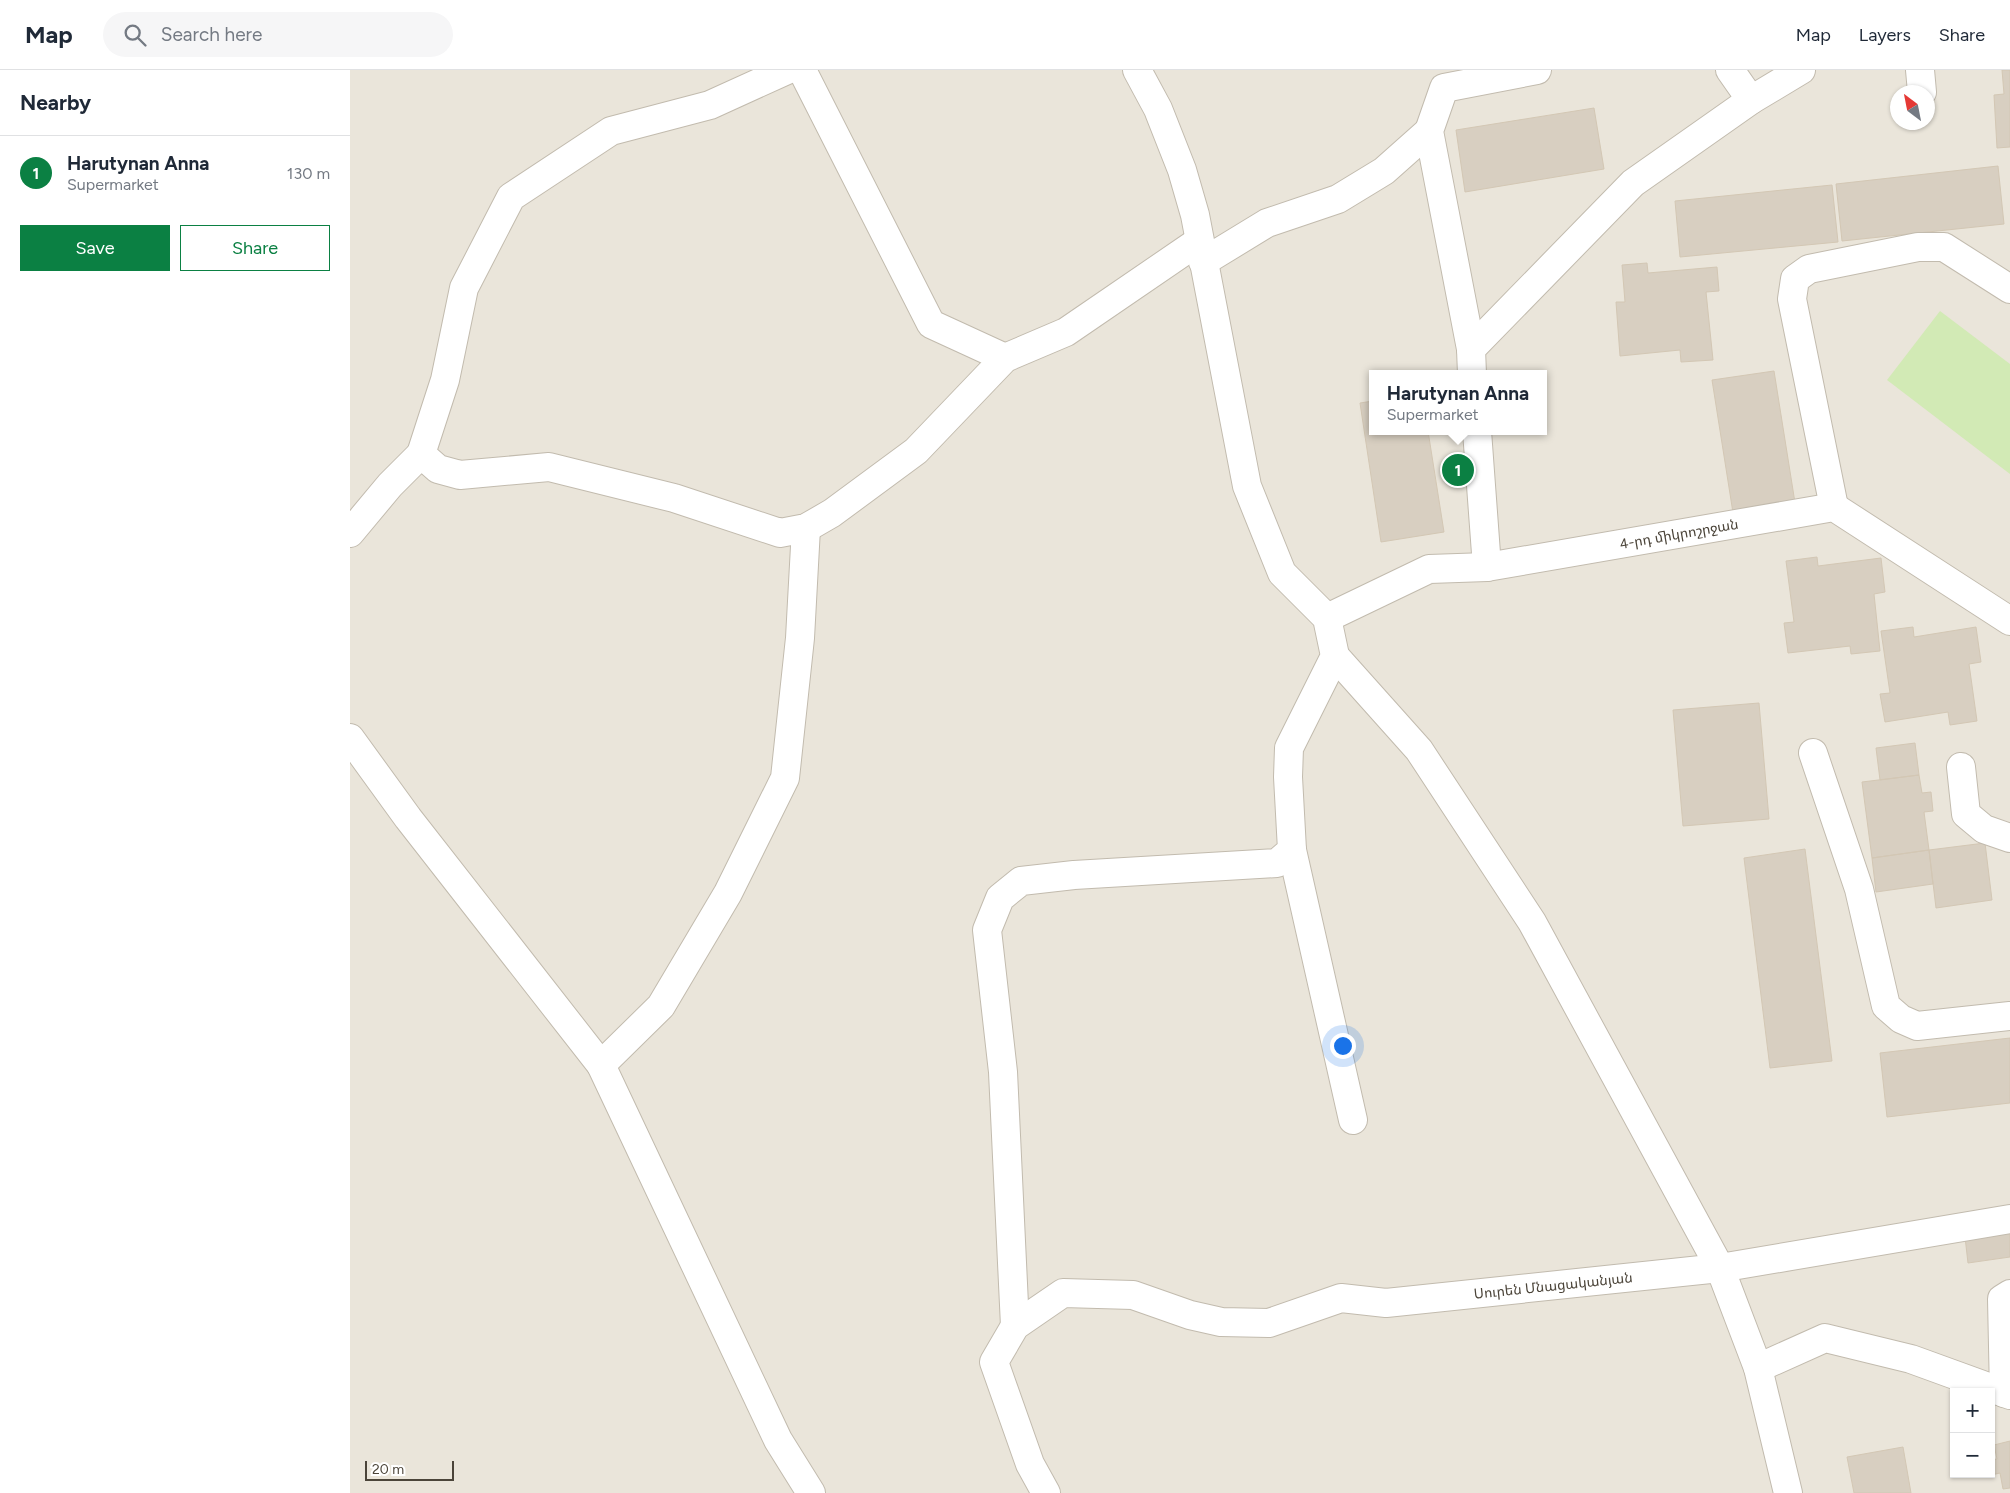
<!DOCTYPE html>
<html lang="en">
<head>
<meta charset="utf-8">
<style>
	:root { --surface:#fff; --page:#f6f6f7; --text:#1f2937; --muted:#747a83; --line:#e0e1e3; --accent:#0b8043 }
	body { margin:0; font-family:Figtree,"Noto Sans Armenian",sans-serif; background:var(--page); color:var(--text) }
	.controls { position:absolute; right:15px; bottom:15px; display:grid; overflow:hidden; border-radius:0px; box-shadow:0 1px 4px #0004 }
	.controls button { width:45px; height:45px; display:grid; place-items:center; padding:0; border:0; border-bottom:1px solid var(--line); background:var(--surface); color:var(--text); font:25px sans-serif }
	.compass { position:absolute; left:1540px; top:15px; width:45px; height:45px; border-radius:50%; background:var(--surface); box-shadow:0 1px 4px #0004; rotate:328deg }
	.scale { position:absolute; left:15px; bottom:12px; width:89px; box-sizing:border-box; padding-left:5px; border:2px solid #4b4439; border-top:0; font-size:14px; line-height:18px; white-space:nowrap; color:#4b4439; -webkit-text-stroke:4px #fff; paint-order:stroke }
	.you { position:absolute; left:992px; top:975px; width:18px; height:18px; margin:-12px; border:4px solid #fff; border-radius:50%; background:#1a73e8; box-shadow:0 0 0 8px #1a73e833 }
	.badge { display:grid; place-items:center; width:32px; height:32px; border-radius:50%; background:var(--accent); color:#fff; font-size:16px; font-weight:700 }
	.pin { position:absolute; translate:-50% -50%; border:2px solid #fff; box-shadow:0 1px 5px #0006 }
	.popup { position:absolute; left:1019px; top:300px; width:178px; height:65px; box-sizing:border-box; display:grid; place-content:center; border-radius:0px; background:var(--surface); filter:drop-shadow(0 1px 4px #0005); font-size:16px; white-space:nowrap; color:var(--muted) }
	.popup b { font-size:19px; color:var(--text) }
	.popup::after { content:''; position:absolute; left:50%; top:100%; margin-left:-10px; border:10px solid transparent; border-top-color:var(--surface) }
	.list { margin:0; padding:0; list-style:none }
	h2 { display:flex; justify-content:space-between; align-items:center; height:65px; margin:0; padding:0 20px; font-size:21px }
	h2 small { font-size:16px; font-weight:400; color:var(--muted) }
	.list li { display:grid; grid-template-columns:32px 1fr auto; gap:15px; align-items:center; box-sizing:border-box; height:75px; padding:0 20px; border-top:1px solid var(--line) }
	.list b { display:block; font-size:19px; white-space:nowrap }
	.list p { margin:0; font-size:16px; white-space:nowrap; color:var(--muted) }
	.list em { font-size:16px; font-style:normal; color:var(--muted) }
	.actions { display:flex; gap:10px; padding:15px 20px }
	.actions a { flex:1; padding:11px 0; border:1px solid var(--accent); border-radius:0px; text-align:center; font-size:18px; color:var(--accent) }
	.actions .main { background:var(--accent); color:#fff }
	.icon { flex:none; width:28px; height:28px; fill:none; stroke:currentColor; stroke-width:2; stroke-linecap:round; stroke-linejoin:round }
	.map { position:relative; flex:none; width:1660px; height:1423px; overflow:hidden }
	header { display:flex; align-items:center; gap:30px; box-sizing:border-box; height:70px; padding:0 25px; background:var(--surface); border-bottom:1px solid var(--line) }
	header strong { font-size:24px }
	nav { display:flex; gap:28px; margin-inline-start:auto; font-size:18px }
	.search { width:350px; height:45px; background:var(--page); display:flex; align-items:center; gap:12px; box-sizing:border-box; padding:0 18px; border-radius:28px; color:var(--muted); font-size:19px }
	main { display:flex }
	aside { flex:1; background:var(--surface) }
	.map>svg:first-child { display:block }
</style>
</head>
<body>
<header>
<strong>Map</strong>
<div class="search"><svg class="icon" aria-label="search" viewBox="0 0 24 24"><circle cx="10" cy="10" r="6"/><path d="M15 15l6 6"/></svg>Search here</div>
<nav><a>Map</a><a>Layers</a><a>Share</a></nav>
</header>
<main>
<aside>
<h2>Nearby<small></small></h2>
<ul class="list">
<li><span class="badge">1</span><div><b>Harutynan Anna</b><p>Supermarket</p></div><em>130 m</em></li>
</ul>
<div class="actions"><a class="main">Save</a><a>Share</a></div>
</aside>
<div class="map">
<svg width="1660" height="1423" viewBox="0 0 1660 1423">
	<rect width="100%" height="100%" fill="#f6f3ec"/>
	<path fill="#eae5da" fill-rule="evenodd" d="M0 0H1660V1423H0ZM1548 22H1578V52H1548ZM1023 304H1193V361H1023ZM1604 1322H1641V1404H1604Z"/>
	<path fill="#d2eab5" d="M1590 241 1660 294V404L1537 310Z"/>
	<path fill="#d8cfc1" stroke="#d3c7b4" d="M1652 0H1660V77L1647 78 1644 25 1654 24Z
		M1244 38 1254 99 1115 122 1106 60Z
		M1648 96 1654 154 1492 171 1486 114Z
		M1482 115 1488 172 1330 187 1325 131Z
		M1297 193 1298 203 1367 197 1369 221 1356 222 1363 290 1331 292 1330 280 1270 286 1266 232H1275L1272 195Z
		M1424 301 1446 439 1384 449 1362 310Z
		M1023 331V361H1078L1094 462 1031 472 1010 333Z
		M1467 487 1468 496 1531 488 1535 522 1524 524 1530 581 1501 584 1500 576 1438 583 1434 553 1444 552 1436 491Z
		M1563 557 1564 567 1626 557 1631 592 1619 594 1627 651 1600 655 1598 642 1535 652 1530 624 1540 623 1531 561Z
		M1409 633 1419 749 1333 756 1323 640Z
		M1565 673 1569 705 1530 710 1526 678Z
		M1569 705 1572 723 1581 722 1583 741 1574 742 1579 780 1522 788 1512 712Z
		M1635 773 1642 830 1586 838 1579 780Z
		M1455 779 1482 991 1420 998 1394 788Z
		M1579 780 1583 814 1526 822 1522 788Z
		M1660 968V1033L1537 1047 1530 983Z
		M1660 1152V1187L1618 1193 1615 1167Z
		M1660 1371V1418L1653 1419 1650 1403 1641 1405V1390L1647 1389 1644 1375Z
		M1553 1377 1561 1423H1504L1497 1387Z"/>
	<g fill="none" stroke-linecap="round" stroke-linejoin="round">
		<g stroke="#c2bbae" stroke-width="30">
			<g id="minor">
				<path d="M437 0 360 35 261 61 161 127 114 218 95 310 71 384 88 399 110 405 199 397 324 428 430 463 456 458 482 443 566 381 655 288 716 262 849 171"/>
				<path d="M452 0 581 254 655 288"/>
				<path d="M1380 0 1401 30"/>
				<path d="M1570 0 1572 22"/>
				<path d="M853 192 917 153 988 129 1034 101 1079 61"/>
				<path d="M1121 279 1079 61 1094 18 1187 0"/>
				<path d="M1122 304 1121 279 1283 113 1401 30 1451 0"/>
				<path d="M1127 361 1137 497"/>
				<path d="M1484 437 1442 229 1445 209 1459 199 1568 177H1594L1660 219"/>
				<path d="M0 463 40 415 71 384"/>
				<path id="s1" d="M977 548 1079 499 1137 497 1484 437 1660 551"/>
				<path d="M985 586 1069 680 1182 852 1370 1198 1408 1298 1438 1423"/>
				<path d="M0 668 58 748 251 995 428 1370 461 1423"/>
				<path d="M1463 683 1509 819 1536 936 1551 949 1567 956 1660 946"/>
				<path d="M1611 697 1616 744 1634 759 1660 768"/>
				<path d="M942 780 1003 1050"/>
				<path d="M251 995 311 936 378 823 435 708 450 568 456 458"/>
				<path d="M665 1256 653 1002 637 860 650 828 671 811 724 805 927 793 942 780 938 707 939 678 985 586 977 548 932 503 897 416 845 145 832 100 808 39 787 0"/>
				<path d="M1408 1298 1475 1268 1561 1289 1660 1325"/>
				<path d="M1654 1323 1652 1229 1660 1224"/>
				<path id="s2" d="M696 1423 680 1394 644 1292 665 1256 713 1223 783 1225 840 1245 871 1252 919 1253 991 1228 1036 1233 1370 1198 1660 1149"/>
			</g>
		</g>
		<use href="#minor" stroke="#fff" stroke-width="28"/>
	</g>
	<g text-anchor="middle" stroke-width="4.5" stroke-linejoin="round" paint-order="stroke">
		<g font-size="14" fill="#4b4439" stroke="#fff">
			<text dy="5" stroke="none"><textPath href="#s1" startOffset="366">4-րդ միկրոշրջան</textPath></text>
			<text dy="5" stroke="none"><textPath href="#s2" startOffset="741">Սուրեն Մնացականյան</textPath></text>
		</g>
	</g>
</svg>
<div class="controls">
<button>+</button>
<button>−</button>
</div>
<svg class="compass" viewBox="-18 -18 36 36"><path d="M0-13l5 13h-10z" fill="#e53935"/><path d="M0 13l5-13h-10z" fill="#747a83"/></svg>
<div class="scale">20 m</div>
<div class="you"></div>
<div class="pin badge" style="left:1108px;top:400px">1</div>
<div class="popup"><b>Harutynan Anna</b>Supermarket</div>
</div>
</main>
</body>
</html>
